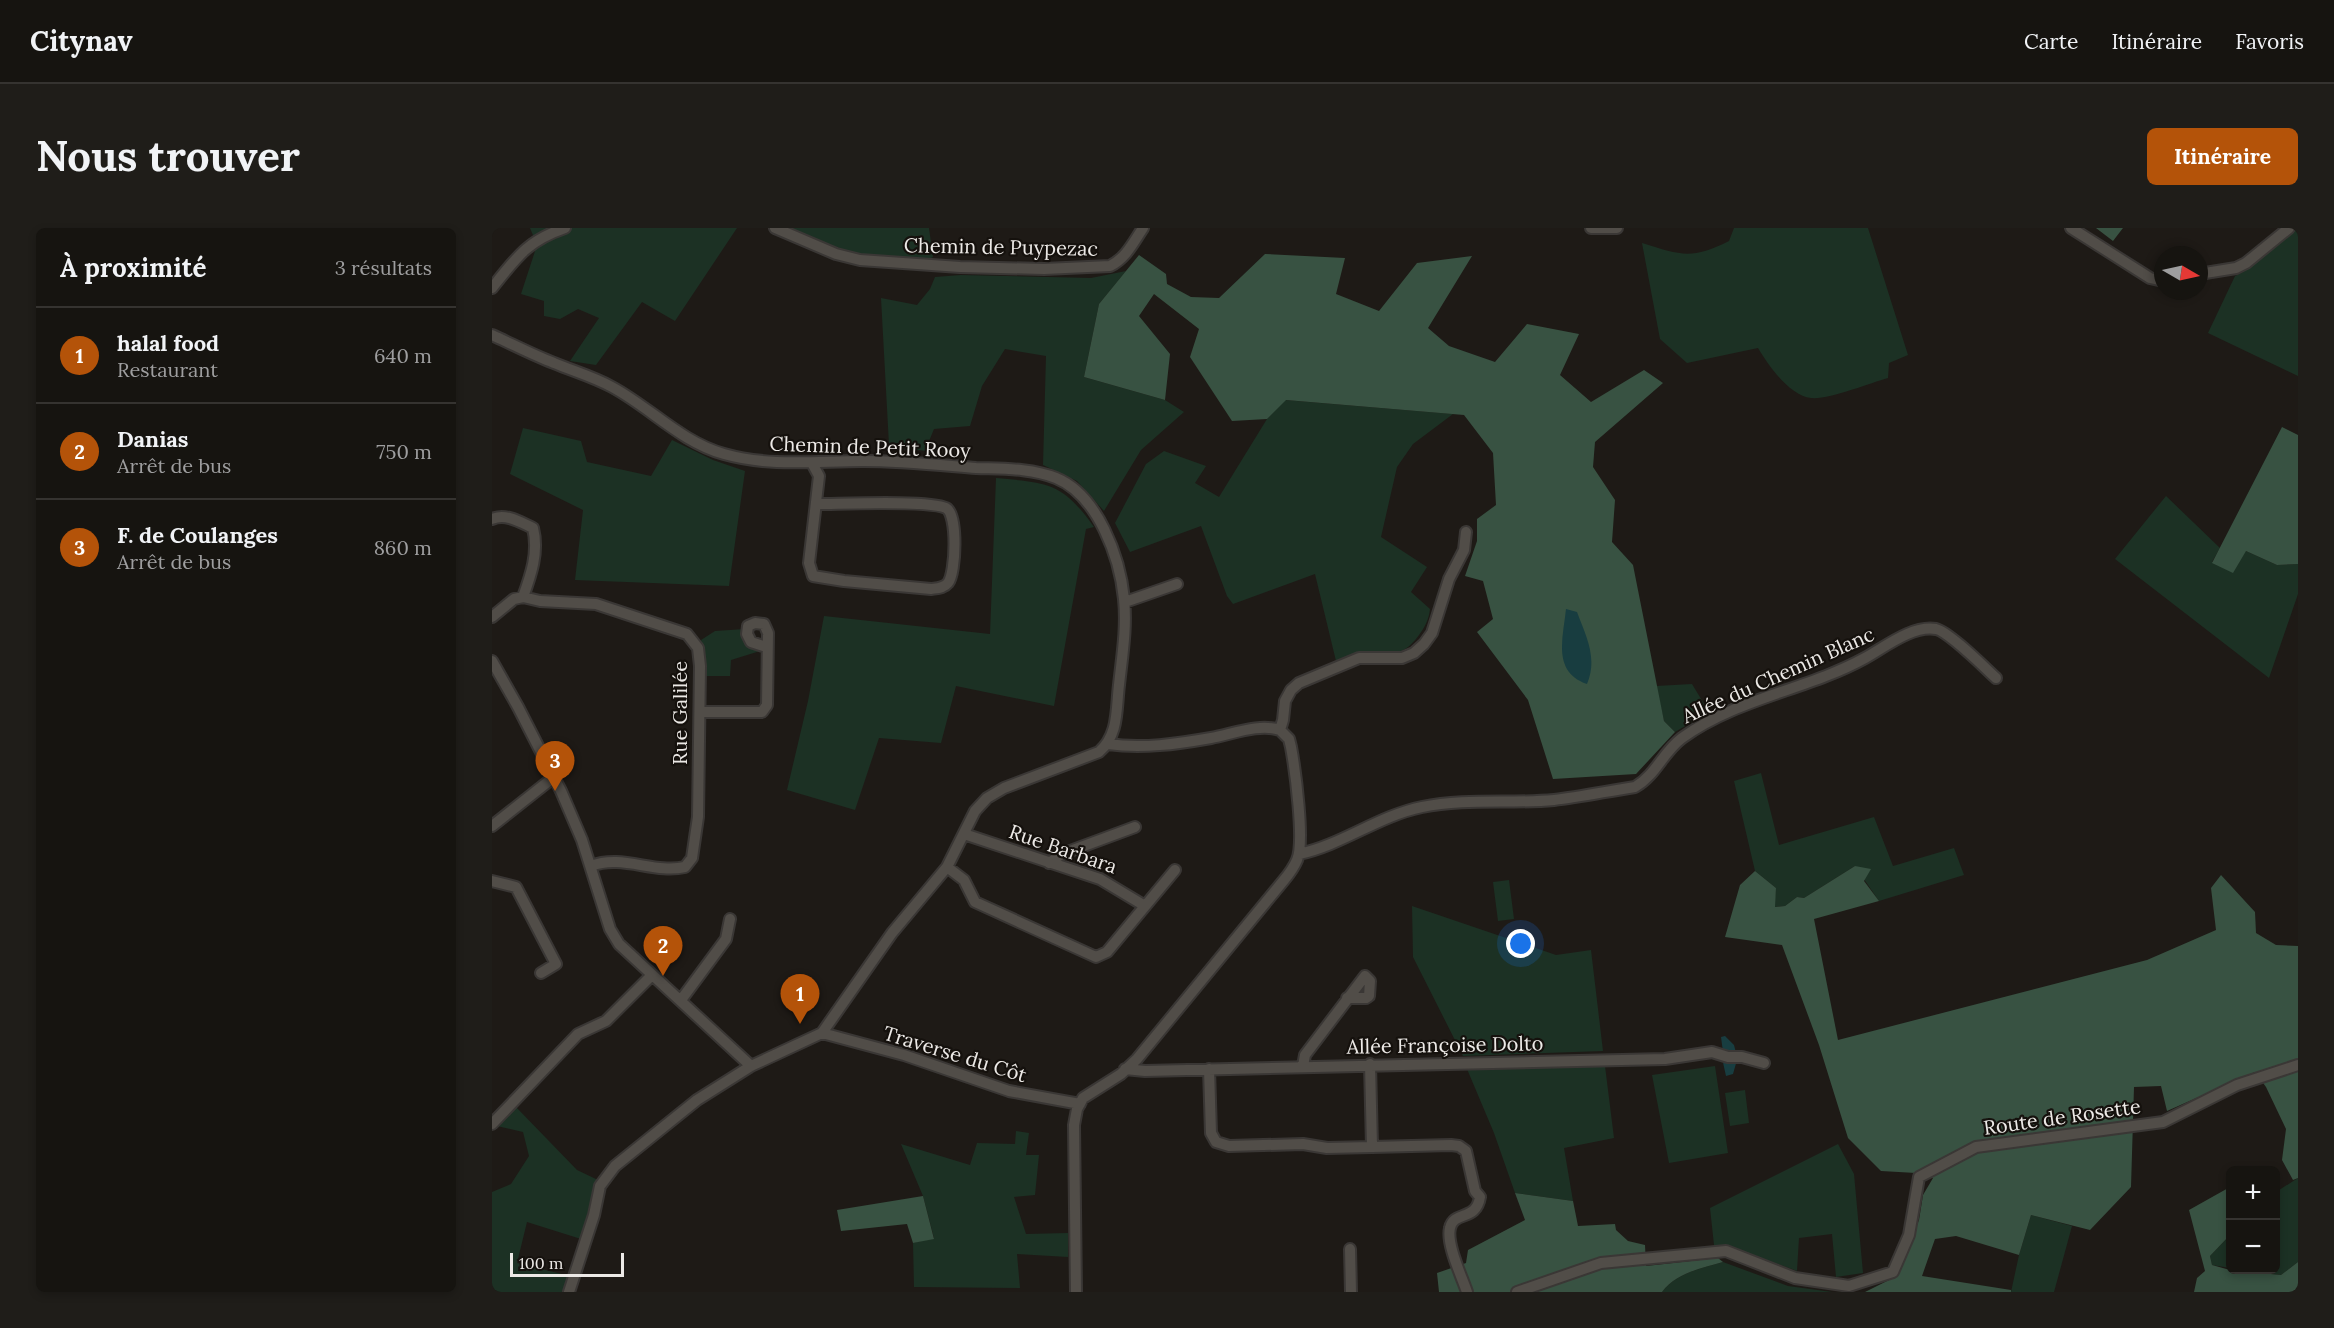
<!DOCTYPE html>
<html lang="fr">
<head>
<meta charset="utf-8">
<style>
	:root { --surface:#161410; --page:#1f1d19; --text:#f1f3f6; --muted:#9e9e9f; --line:#353330; --accent:#b45309 }
	body { margin:0; font-family:Lora,serif; background:var(--page); color:var(--text) }
	.controls { position:absolute; right:18px; bottom:18px; display:grid; overflow:hidden; border-radius:9px; box-shadow:0 3px 9px #0003 }
	.controls button { width:54px; height:54px; display:grid; place-items:center; padding:0; border:0; border-bottom:2px solid var(--line); background:var(--surface); color:var(--text); font:30px sans-serif }
	.compass { position:absolute; left:1662px; top:18px; width:54px; height:54px; border-radius:50%; background:var(--surface); box-shadow:0 3px 9px #0003; rotate:99deg }
	.scale { position:absolute; left:18px; bottom:15px; width:114px; box-sizing:border-box; padding-left:6px; border:3px solid #ece9e6; border-top:0; font-size:16px; line-height:21px; white-space:nowrap; color:#ece9e6; -webkit-text-stroke:4px #15110d; paint-order:stroke }
	.you { position:absolute; left:1029px; top:716px; width:21px; height:21px; margin:-15px; border:4px solid #fff; border-radius:50%; background:#1a73e8; box-shadow:0 0 0 9px #1a73e833 }
	.badge { display:grid; place-items:center; width:39px; height:39px; border-radius:50%; background:var(--accent); color:#fff; font-size:20px; font-weight:700 }
	.pin { position:absolute; translate:-50% -50px; filter:drop-shadow(0 2px 3px #0008) }
	.pin::after { content:''; position:absolute; top:32px; width:21px; height:18px; background:inherit; clip-path:polygon(0 0,100% 0,50% 100%) }
	.list { margin:0; padding:0; list-style:none }
	h2 { display:flex; justify-content:space-between; align-items:center; height:78px; margin:0; padding:0 24px; font-size:26px }
	h2 small { font-size:20px; font-weight:400; color:var(--muted) }
	.list li { display:grid; grid-template-columns:39px 1fr auto; gap:18px; align-items:center; box-sizing:border-box; height:96px; padding:0 24px; border-top:2px solid var(--line) }
	.list b { display:block; font-size:22px; white-space:nowrap }
	.list p { margin:0; font-size:20px; white-space:nowrap; color:var(--muted) }
	.list em { font-size:20px; font-style:normal; color:var(--muted) }
	.map { position:relative; flex:none; width:1806px; height:1064px; overflow:hidden; border-radius:9px }
	header { display:flex; align-items:center; gap:36px; box-sizing:border-box; height:84px; padding:0 30px; background:var(--surface); border-bottom:2px solid var(--line) }
	header strong { font-size:28px }
	nav { display:flex; gap:33px; margin-inline-start:auto; font-size:21px }
	.intro { display:flex; align-items:center; justify-content:space-between; box-sizing:border-box; height:144px; padding:0 36px }
	h1 { margin:0; font-size:42px }
	.button { padding:15px 27px; border-radius:9px; background:var(--accent); color:#fff; font-size:21px; font-weight:700 }
	main { display:flex; gap:36px; padding:0 36px }
	aside { flex:1; background:var(--surface); border-radius:9px; box-shadow:0 3px 9px #0003 }
	.map>svg:first-child { display:block }
</style>
</head>
<body>
<header>
<strong>Citynav</strong>
<nav><a>Carte</a><a>Itinéraire</a><a>Favoris</a></nav>
</header>
<div class="intro"><h1>Nous trouver</h1><a class="button">Itinéraire</a></div>
<main>
<aside>
<h2>À proximité<small>3 résultats</small></h2>
<ul class="list">
<li><span class="badge">1</span><div><b>halal food</b><p>Restaurant</p></div><em>640 m</em></li>
<li><span class="badge">2</span><div><b>Danias</b><p>Arrêt de bus</p></div><em>750 m</em></li>
<li><span class="badge">3</span><div><b>F. de Coulanges</b><p>Arrêt de bus</p></div><em>860 m</em></li>
</ul>
</aside>
<div class="map">
<svg width="1806" height="1064" viewBox="0 0 1806 1064">
	<rect width="100%" height="100%" fill="#1e1a16"/>
	<path fill="#1c3124" d="M38 0H245L183 93 150 74 104 137 78 133 107 90 86 81 68 91 52 88V73L29 66 45 17Z
		M297 0H437L441 29 436 32 377 29 345 22Z
		M1242 0H1376L1416 127 1397 135 1396 150C1378 155 1336 172 1319 170 1298 168 1276 137 1266 120L1195 135 1168 111 1150 15C1189 27 1199 32 1237 13Z
		M1806 0V148L1716 105 1743 48 1753 43Z
		M634 43 607 76 592 149 673 172 692 184 649 222 612 283 585 253 551 237 554 128 513 121 490 158 478 198 442 201 433 223 397 217 389 70 425 77 438 61 443 49 469 47 599 50Z
		M793 172 961 186 921 216 905 239 889 309 935 339 919 364 938 381C937 391 933 399 927 407 907 435 894 421 867 425 859 426 851 430 844 433L823 346 741 376 735 368 709 298 638 324 623 295 654 236 672 223 714 238 703 255 727 269 775 191Z
		M31 200 89 213 95 234 159 248 180 212 221 232 253 243 237 358 83 352 91 282 18 246Z
		M504 250C557 255 570 254 602 299L594 301 562 478 464 458 449 515 387 510 363 582 295 562 316 473 332 388 498 406Z
		M1674 268 1728 320 1720 334 1754 323 1785 337 1806 336V366L1777 450 1623 331Z
		M253 401 257 410 268 423 239 432 238 448H212V425L209 412 223 403Z
		M1200 456 1217 484 1183 504 1172 493 1164 458Z
		M1269 545 1287 617 1382 589 1401 638 1462 620 1472 647 1387 673 1363 638 1312 670 1305 669 1293 678 1282 679 1284 660 1263 643 1242 553Z
		M1017 652 1022 691 1006 693 1001 654Z
		M920 678 1064 727 1099 722 1111 823 971 828 921 729Z
		M1113 838 1122 910 1072 920 1081 973 1023 965 1002 905 975 841Z
		M1223 838 1236 925 1177 935 1160 847Z
		M1253 862 1257 895 1238 898 1233 865Z
		M24 879 85 942 106 952 89 1011 35 994 25 1035 78 1048 71 1064H0V964L19 956 37 928 31 904 5 898Z
		M524 903 537 905 534 927H547L543 967 522 969 534 1006 576 1005V1029L525 1026 528 1060 422 1059 421 1015 442 1010 431 968 409 916 478 937 485 915 523 916Z
		M1346 916 1362 946 1371 1045 1344 1049 1340 1006 1307 1010 1305 1043 1237 1018 1222 1017 1218 980Z
		M1806 950V1034L1789 1047 1749 1042H1784V964Z
		M1539 987 1580 998 1562 1064H1519L1527 1027Z
		M1738 1007V1040L1720 1037 1718 1028Z
		M1231 1034 1296 1058 1340 1064H1170C1184 1045 1210 1040 1231 1034Z"/>
	<path fill="#385242" d="M1604 0H1631L1621 13Z
		M773 26 853 30 844 66 887 83 925 35 980 28 936 100 957 118 1003 134 1035 96 1087 106 1068 147 1099 174 1152 142 1171 155 1103 214 1101 239 1123 272 1120 314 1141 337 1172 493 1183 504 1144 546 1061 551 1036 472 985 404 1001 391 991 353 973 348 985 313V291L1004 277 1001 225 972 187 794 172 775 191 740 193 698 129 707 101 662 66 647 88 678 126 673 172 592 149 607 76 647 27 674 46 675 56 699 69 727 70Z
		M1790 199 1806 207V336L1785 337 1754 323 1741 345 1720 335Z
		M1363 638 1379 641 1372 653 1387 673 1322 691 1346 812 1655 732 1724 702 1719 660 1729 647 1763 684 1764 705 1784 717 1806 718V950L1801 952 1790 932 1794 901 1774 859 1763 844 1675 883 1669 858 1642 859 1639 959 1598 1002 1539 987 1527 1027 1464 1008 1443 1011 1430 1048 1519 1062V1064H1373L1397 1052 1408 1042 1427 992 1431 967 1441 950 1424 945 1389 943 1356 910 1327 817 1290 717 1233 709 1248 657 1263 643 1284 660 1283 679 1293 678 1305 669 1312 670Z
		M1738 959V1007L1718 1028 1720 1037 1738 1042 1789 1047 1806 1034V1064H1702L1705 1050 1713 1043 1697 982Z
		M1023 965 1081 973 1086 998 1123 996 1124 1002 1136 1013 1153 1017 1154 1038 1226 1030 1231 1034C1210 1040 1184 1045 1170 1064H947L945 1045 974 1035 976 1022 1033 992Z
		M431 968 442 1011 421 1015 415 996 349 1003 345 982Z"/>
	<path fill="#183d40" d="M1074 381 1085 384C1094 408 1106 430 1095 456 1060 444 1071 410 1074 381Z
		M1233 808 1242 817 1244 825 1231 824 1229 809Z
		M1230 830 1245 832 1241 846 1234 848Z"/>
	<g fill="none" stroke-linecap="round" stroke-linejoin="round">
		<g stroke="#3a3735" stroke-width="14">
			<path id="minor" d="M283 0 344 26 368 32 468 39 552 41 618 38C634 30 641 15 651 0
				M1099 0H1125
				M1579 0 1658 50 1671 53
				M1707 46 1744 40 1754 35 1797 0
				M0 60C25 29 35 13 73 0
				M0 107C20 116 41 127 62 135 81 143 102 149 120 159 159 180 189 214 232 226 278 239 324 233 371 233 409 233 447 237 484 240 511 241 539 240 564 250 606 267 628 330 632 371 635 400 630 429 627 457 624 481 627 507 607 524L512 560 495 570 483 583 455 639 400 705 330 805
				M320 235 327 248 317 335 321 348 352 353 439 361C446 360 452 360 456 355 464 345 466 286 454 280 437 272 349 276 325 276
				M0 291C14 285 28 294 41 300 47 324 39 347 31 369
				M633 374 685 356
				M0 389 22 371 31 369 48 373 104 376 195 406 206 420 208 438 206 589 200 630 193 639C162 646 130 626 99 638
				M0 433 26 479 69 563 90 612 118 701 127 716 259 838
				M208 484H270L275 477 276 405 272 396 263 395 256 398 255 406 259 414 274 419
				M788 502 791 492 793 473 799 462 807 455 867 430H910L922 425 932 416 940 405 957 351 972 322 974 304
				M0 598 62 549
				M472 606 608 651 653 678
				M807 626C850 617 886 588 930 579 974 570 1018 576 1062 572 1089 569 1116 563 1143 559 1164 547 1171 524 1190 510 1245 470 1315 462 1373 430 1393 419 1420 397 1444 401 1457 404 1492 439 1504 450
				M557 635 570 626 643 599
				M455 639 472 652 483 674 604 729 615 724 683 642
				M0 653 24 659 64 736 49 745
				M189 772 234 711 238 691
				M330 805 412 827 517 863 588 876
				M811 838 813 827 873 748 878 753 877 768 874 770H855
				M633 841 653 843 1173 831 1220 824 1236 829H1250L1272 835
				M717 841 719 905 724 914 737 918 811 916 835 920 880 919 878 836
				M0 896 86 806 114 793 160 747
				M880 919 959 917 967 918 974 923 983 963 988 969C984 994 962 982 958 1000 954 1016 970 1049 975 1064
				M858 1021 859 1064
				M77 1064 102 987 108 958 123 938 205 872 259 838 330 805
				M584 1064 582 897 585 881 591 870 629 846 645 831 792 652C797 646 802 639 805 632 813 614 803 541 799 519L797 511 788 502C767 495 741 506 719 510 685 516 650 521 616 516
				M1025 1064 1109 1035 1234 1023 1303 1050 1357 1058 1401 1044 1417 1007 1427 949 1484 919 1671 894 1745 857 1806 837"/>
		</g>
		<use href="#minor" stroke="#514d48" stroke-width="10"/>
	</g>
	<g text-anchor="middle" stroke-width="4.5" stroke-linejoin="round" paint-order="stroke">
		<g font-size="20" fill="#ece9e6" stroke="#15110d">
			<text transform="translate(509 19) rotate(1)" y="7">Chemin de Puypezac</text>
			<text transform="translate(378 219) rotate(2)" y="7">Chemin de Petit Rooy</text>
			<text transform="translate(1286 447) rotate(-24)" y="7">Allée du Chemin Blanc</text>
			<text transform="translate(188 485) rotate(-90)" y="7">Rue Galilée</text>
			<text transform="translate(571 621) rotate(19)" y="7">Rue Barbara</text>
			<text transform="translate(953 817) rotate(-1)" y="7">Allée Françoise Dolto</text>
			<text transform="translate(463 826) rotate(17)" y="7">Traverse du Côt</text>
			<text transform="translate(1570 889) rotate(-8)" y="7">Route de Rosette</text>
		</g>
	</g>
</svg>
<div class="controls">
<button>+</button>
<button>−</button>
</div>
<svg class="compass" viewBox="-18 -18 36 36"><path d="M0-13l5 13h-10z" fill="#e53935"/><path d="M0 13l5-13h-10z" fill="#9e9e9f"/></svg>
<div class="scale">100 m</div>
<div class="you"></div>
<div class="pin badge" style="left:308px;top:796px">1</div>
<div class="pin badge" style="left:171px;top:748px">2</div>
<div class="pin badge" style="left:63px;top:563px">3</div>
</div>
</main>
</body>
</html>
